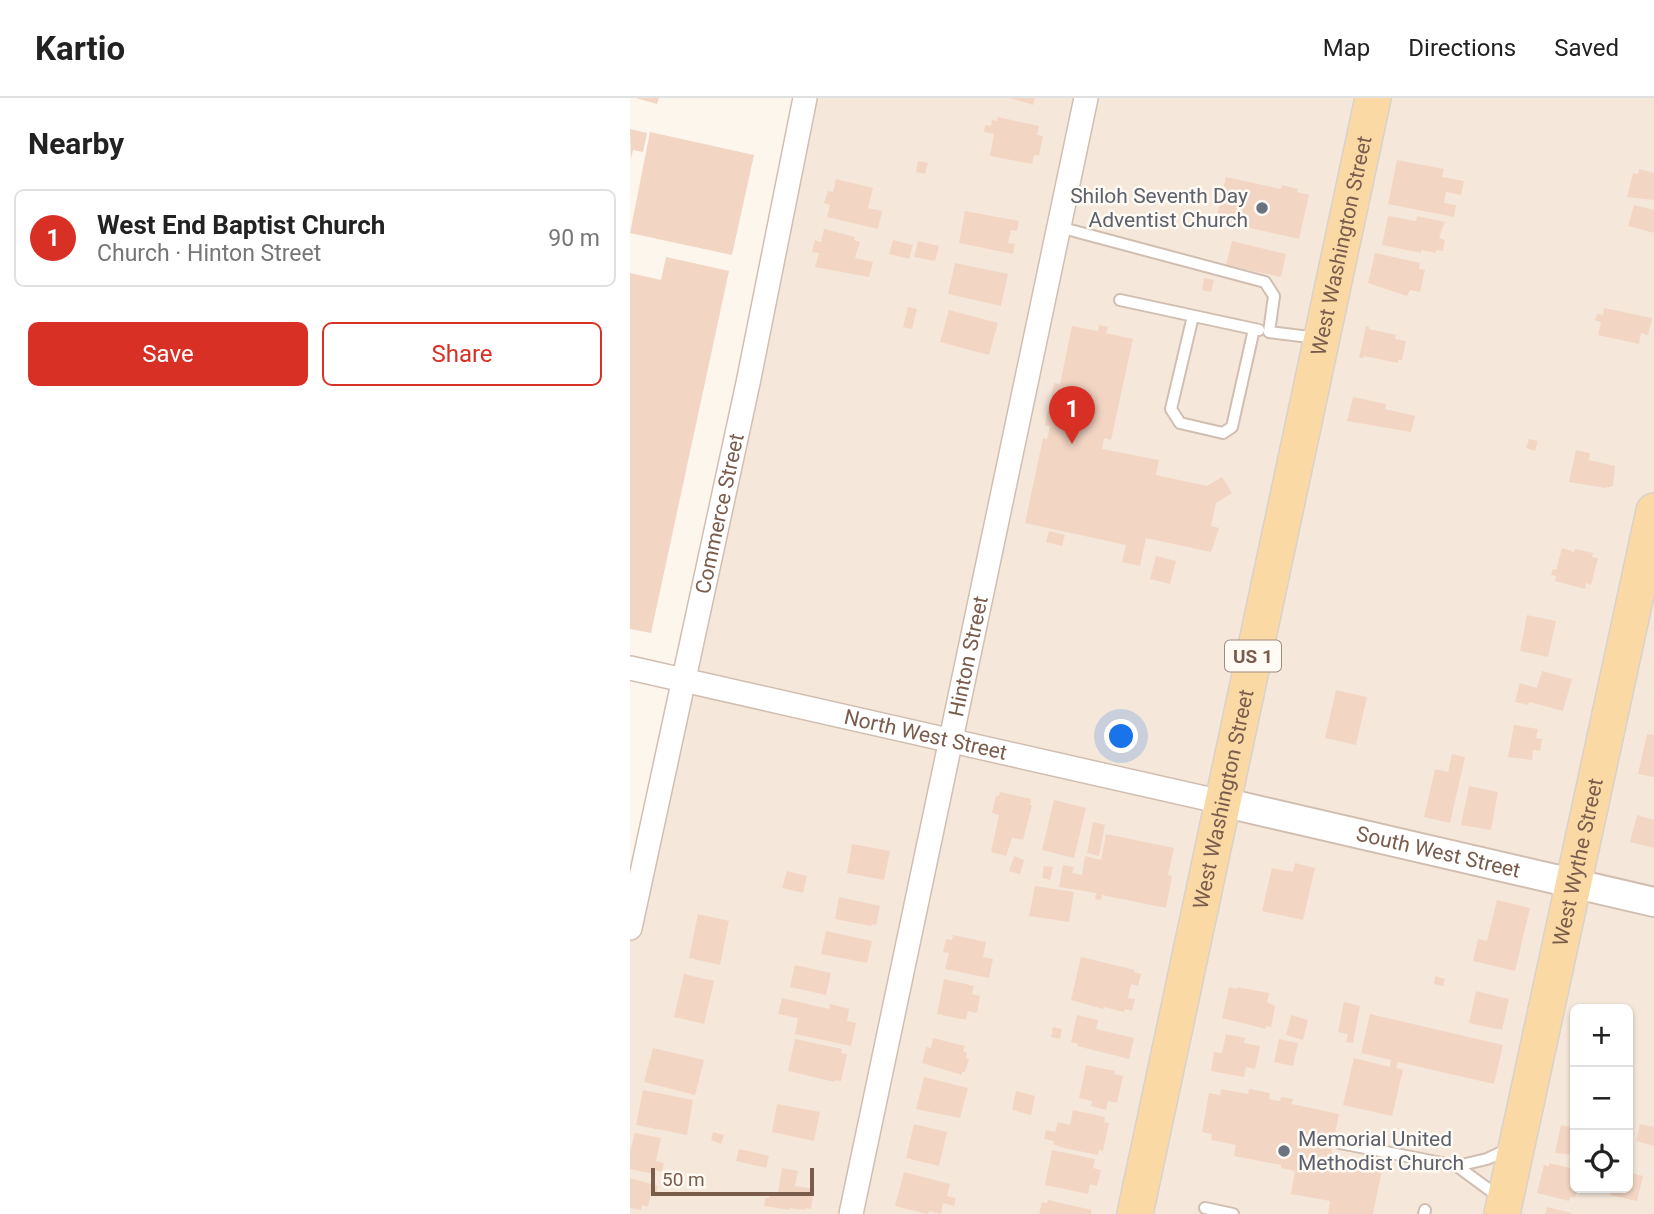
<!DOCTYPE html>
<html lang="en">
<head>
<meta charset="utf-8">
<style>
	:root { --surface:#fff; --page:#f6f6f6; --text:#222; --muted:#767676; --line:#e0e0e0; --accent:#d93025 }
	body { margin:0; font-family:Roboto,sans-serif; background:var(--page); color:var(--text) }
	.controls { position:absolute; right:21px; bottom:21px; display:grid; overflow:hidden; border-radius:10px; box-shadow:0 2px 5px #0004 }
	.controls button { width:63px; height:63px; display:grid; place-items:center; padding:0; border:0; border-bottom:2px solid var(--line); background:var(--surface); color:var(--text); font:35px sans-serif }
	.scale { position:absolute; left:21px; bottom:18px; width:163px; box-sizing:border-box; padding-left:7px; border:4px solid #7a5c4d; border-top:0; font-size:19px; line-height:24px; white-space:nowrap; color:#7a5c4d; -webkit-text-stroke:5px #fffaf3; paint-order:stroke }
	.you { position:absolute; left:492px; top:639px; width:24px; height:24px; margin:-18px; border:5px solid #fff; border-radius:50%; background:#1a73e8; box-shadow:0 0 0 10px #1a73e833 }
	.badge { display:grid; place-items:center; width:46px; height:46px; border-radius:50%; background:var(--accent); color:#fff; font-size:23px; font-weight:700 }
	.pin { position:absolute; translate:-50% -58px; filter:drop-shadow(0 2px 4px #0008) }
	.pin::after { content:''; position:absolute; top:37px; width:24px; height:21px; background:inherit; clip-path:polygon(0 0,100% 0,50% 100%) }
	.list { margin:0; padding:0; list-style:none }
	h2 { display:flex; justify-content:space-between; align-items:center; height:91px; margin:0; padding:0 28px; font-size:30px }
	h2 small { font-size:23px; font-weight:400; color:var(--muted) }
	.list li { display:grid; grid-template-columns:46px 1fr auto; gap:21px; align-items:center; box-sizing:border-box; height:98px; margin:0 14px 14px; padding:0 14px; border:2px solid var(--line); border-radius:10px }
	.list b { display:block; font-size:26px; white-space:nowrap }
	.list p { margin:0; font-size:23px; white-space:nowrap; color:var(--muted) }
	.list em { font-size:23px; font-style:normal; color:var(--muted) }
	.actions { display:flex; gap:14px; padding:21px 28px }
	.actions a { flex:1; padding:16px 0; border:2px solid var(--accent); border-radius:10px; text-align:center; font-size:24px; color:var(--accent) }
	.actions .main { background:var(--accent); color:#fff }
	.icon { flex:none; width:38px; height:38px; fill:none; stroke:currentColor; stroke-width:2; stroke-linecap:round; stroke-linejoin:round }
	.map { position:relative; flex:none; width:1024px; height:1116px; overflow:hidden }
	header { display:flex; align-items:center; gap:42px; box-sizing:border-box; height:98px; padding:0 35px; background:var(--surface); border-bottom:2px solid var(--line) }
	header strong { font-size:33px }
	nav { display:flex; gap:38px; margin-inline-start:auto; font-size:24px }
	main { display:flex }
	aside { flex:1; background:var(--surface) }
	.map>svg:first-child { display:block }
</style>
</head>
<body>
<header>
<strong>Kartio</strong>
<nav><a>Map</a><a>Directions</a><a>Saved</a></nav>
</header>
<main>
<aside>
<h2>Nearby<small></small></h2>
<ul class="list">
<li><span class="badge">1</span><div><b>West End Baptist Church</b><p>Church · Hinton Street</p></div><em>90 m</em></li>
</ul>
<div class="actions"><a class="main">Save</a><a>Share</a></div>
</aside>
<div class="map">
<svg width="1024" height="1116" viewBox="0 0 1024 1116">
	<rect width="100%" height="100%" fill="#fdf6ec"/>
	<path fill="#f5e8da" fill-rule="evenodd" d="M174 0H1024V1116H0V829ZM945 911H998V1090H945Z"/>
	<path fill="#f3d5c3" d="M6 0H29L27 6Z
		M380 0H405L403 7Z
		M368 19 409 28 407 37 413 38 409 58 404 57 402 66 360 58 364 36 354 34 355 27 361 28 362 22 367 23Z
		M0 31 17 35 13 54 3 52 1 61Z
		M20 34 124 57 102 157 0 135Z
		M767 62 814 71 812 79 834 83 831 97 816 94 814 105 826 107 824 119 758 106Z
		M288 63 298 65 295 76 286 74Z
		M1009 71 1024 75V102L997 99 1003 75 1008 76Z
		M596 79 651 91 652 87 668 91 667 94 679 97 669 141 611 128 610 132 596 129 597 126 586 123Z
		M206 81 243 90 238 110 252 113 248 131 197 119 200 107 194 105 198 93 203 94Z
		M1004 107 1024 112V135L998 128Z
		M335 113 389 123 387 133 381 132 378 145 385 146 383 156 329 145Z
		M758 118 786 123 787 118 815 124 809 140 815 142 813 153 806 152V155L791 152V155L752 147Z
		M194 131 225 139 224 142 230 144 225 160 243 164 239 179 185 169 189 155 182 154 185 142 191 144Z
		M263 142 283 147 279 161 259 156Z
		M288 143 309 148 305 163 284 159Z
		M602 143 656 156 651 179 596 167Z
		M745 155 790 165 789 171 795 172 790 194 780 192 777 198 738 185Z
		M36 159 99 173 21 535 0 531V175L31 182Z
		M325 165 378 176 371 208 318 196Z
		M574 180 584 182 581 194 572 192Z
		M278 209 287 211 282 231 273 229Z
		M974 210 1022 220 1018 237 1011 235 1009 246 968 237 971 224 965 222 967 216 973 217Z
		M319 212 368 225 359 257 310 244Z
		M469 227 478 229 476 235 503 241 481 342 474 340 472 351 529 362 526 377 577 388 592 379 602 395 586 405 581 428 589 430 581 454 516 440 510 468 492 464 496 447 395 425 413 340 417 341 420 328 415 327 424 285 430 286 442 228 468 233Z
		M736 228 739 229V231L766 237 765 241 776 243 772 262H768V265L734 258 733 260H729Z
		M723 299 756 306 755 311 785 318 781 334 717 323Z
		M899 341 908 343 905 353 896 350Z
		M946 352 960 355 959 362 985 368 983 388 975 390 939 384Z
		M419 433 435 437 432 448 416 444Z
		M932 450 944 454 945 451 963 455 962 459 968 460 961 487 956 485 955 491 925 483 926 478 921 477 923 471 926 472Z
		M526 458 546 463 540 486 520 481Z
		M897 517 926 523 918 559 890 553Z
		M912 573 942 581 933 613 899 604 898 607 885 604 890 585 907 590Z
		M706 592 737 599 726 647 695 640Z
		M884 627 908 631 906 640 912 641 910 653 903 652 902 662 878 659Z
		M1017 636 1024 637V679L1008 676Z
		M822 656 835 659 820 725 794 719 805 671 818 674Z
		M839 688 868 694 861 732 831 727Z
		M370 694 401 701 400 707H402L393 742 382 740 376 758 361 754 369 717 362 715 366 698H369Z
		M424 702 456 710 444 760 412 752Z
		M1007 717 1024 722V750L1000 744Z
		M463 724 475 727 469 758 457 755Z
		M476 736 544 750 538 777 542 778 536 810 472 797 471 802 465 801 466 795 429 789 433 767 444 769 442 775 452 777 455 758 471 762Z
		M222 746 260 753 254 782 217 775Z
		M384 758 394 762 390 776 379 773Z
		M665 765 685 770 673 822 632 813 642 770 663 774Z
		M414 768 423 769 420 782 412 780Z
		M157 773 177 778 173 795 152 790Z
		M405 788 444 794 439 824 399 818Z
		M209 799 250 808 246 827 242 826 241 828 205 821Z
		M867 802 900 810 885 873 843 863 848 841 857 843Z
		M68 816 99 823 90 867 59 860Z
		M196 833 242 843 237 865 191 856Z
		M323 837 356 844 353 859 363 861 359 880 315 871 319 855 313 854 316 841 322 842Z
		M451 859 505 872 504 874 511 876 508 888 501 886 498 900 505 901 502 913 495 911 494 914 474 909 473 911 441 902Z
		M165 867 201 875 196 897 160 889Z
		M54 876 84 883 74 926 44 919Z
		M805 878 815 881 813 888 804 886Z
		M314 881 344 888 342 896 350 898 347 915 338 913 336 922 307 916Z
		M599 889 607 891V889L639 895 637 904 645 908 641 929 636 928V931L592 920Z
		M846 893 879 901 872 932 839 925Z
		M152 900 199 911 200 906 219 911 217 923 226 925 221 948 165 936 168 920 148 916Z
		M714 904 730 908 723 945 716 944 718 936 708 934Z
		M740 916 873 947 864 986 768 964 766 970 773 972 762 1018 713 1007 724 960 760 969 761 962 731 955Z
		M447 917 468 922 466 931 504 940 499 961 447 948 448 946 441 944Z
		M661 917 678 922 673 942 656 937Z
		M423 929 432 931 430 941 421 939Z
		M596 936 615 940 614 945 630 948 625 971 616 969 614 979 581 973 584 954 592 955Z
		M303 940 335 948 333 953 337 955 336 960 339 961 335 974H332V977L292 965 296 949 301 950Z
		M165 941 212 951 211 955 217 956 211 983 205 982V984L158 973Z
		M649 941 668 945 663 968 644 964Z
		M23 950 74 962 65 997 14 984Z
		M456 967 485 973 484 976 493 978 487 1005 478 1003 476 1012 461 1008 462 1003 449 1000Z
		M294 979 338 990 330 1020 286 1011Z
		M591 991 618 996 619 991 640 995 639 1001 650 1003 651 999 663 1001 662 1006 709 1016 700 1062 752 1072 743 1116H698L700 1103 661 1096 665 1073 651 1070V1067L604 1058 606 1047 581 1042 582 1036 572 1034 579 995 590 997Z
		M13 992 63 1002 57 1037 6 1027Z
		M386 993 405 998 401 1017 382 1012Z
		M147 1006 190 1014 184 1043 142 1034Z
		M443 1012 475 1019 474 1024 479 1025 473 1053 469 1052 468 1057 434 1050 423 1046 424 1043 414 1041 416 1032 425 1034 428 1024 440 1027Z
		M942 1017 945 1018V1057L925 1055 931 1027 939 1029Z
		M284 1026 317 1034 309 1068 276 1060Z
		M1010 1026 1024 1029V1048L1006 1043Z
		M83 1034 94 1037 91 1046 81 1042Z
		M5 1035 31 1040 26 1063 34 1065 32 1074 24 1072V1076L0 1071V1053Z
		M109 1051 139 1058 136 1070 106 1063Z
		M422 1052 465 1061 463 1070 471 1072 467 1088 460 1086 458 1096 415 1087Z
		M919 1065 945 1071V1090H948L945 1100 940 1099 939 1103 907 1095 914 1067 919 1068Z
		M152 1070 168 1073 165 1088 184 1091 181 1111 175 1110V1112L159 1110V1112L134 1108 135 1100H139L140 1094 148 1095Z
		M274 1074 320 1086 317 1098 326 1100 324 1108 313 1105 311 1116 300 1113 297 1116 265 1108Z
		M998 1074 1013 1078 1007 1103 980 1097 982 1090H998Z
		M0 1080 28 1088 26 1096 21 1095 18 1109 12 1107 11 1112 0 1110Z
		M418 1102 462 1112 461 1116H409L412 1104 417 1105Z
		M917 1109 941 1115 940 1116H915Z"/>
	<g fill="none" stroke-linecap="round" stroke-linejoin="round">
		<g stroke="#d1beb0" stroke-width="14">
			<path id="service" d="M429 129 635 184 644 198 639 234 687 240
				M490 202 629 232
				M563 218 541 311 550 325 593 335 602 329 624 231
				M710 1045 827 1068 869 1099
				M827 1068 857 1061 878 1051
				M575 1110 603 1116
				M794 1116 795 1112"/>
		</g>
		<g stroke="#d1beb0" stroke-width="26">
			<g id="minor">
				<path id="s1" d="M0 570 592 704"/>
				<path id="s2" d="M0 830 118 285 175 0"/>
				<path id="s3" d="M221 1116 456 0"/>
			</g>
		</g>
		<g stroke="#d1beb0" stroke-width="32">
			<g id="tertiary">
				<path id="s4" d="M592 704 1024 804"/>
			</g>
		</g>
		<g stroke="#dad1cd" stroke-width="38">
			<g id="primary">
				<path id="s5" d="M505 1116 743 0"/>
				<path id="s6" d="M872 1116 1024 413"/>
			</g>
		</g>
		<use href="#service" stroke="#fff" stroke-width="10"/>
		<use href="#minor" stroke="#fff" stroke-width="23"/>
		<use href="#tertiary" stroke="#fff" stroke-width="28"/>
		<use href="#primary" stroke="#fbd9a5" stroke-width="35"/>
	</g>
	<g fill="#6b7280" stroke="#fffaf3" stroke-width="2.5">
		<circle cx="632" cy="110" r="7"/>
		<circle cx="654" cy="1053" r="7"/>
	</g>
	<g text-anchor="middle" stroke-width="5" stroke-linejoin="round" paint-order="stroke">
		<rect fill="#fffaf3" stroke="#a28b7f" stroke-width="2" x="595" y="542.5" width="56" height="31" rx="5"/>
		<g font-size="19" font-weight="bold" fill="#7a5c4d">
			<text x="623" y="565">US 1</text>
		</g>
		<g font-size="21" fill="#5b616d" stroke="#fffaf3" text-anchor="end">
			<text x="618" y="105">Shiloh Seventh Day<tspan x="618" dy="24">Adventist Church</tspan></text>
			<text x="668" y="1048" text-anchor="start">Memorial United<tspan x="668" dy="24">Methodist Church</tspan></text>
		</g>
		<g font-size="21" fill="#7a5c4d" stroke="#fffaf3">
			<text dy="7" stroke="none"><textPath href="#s5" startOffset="990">West Washington Street</textPath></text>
			<text dy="7" stroke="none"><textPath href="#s2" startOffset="424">Commerce Street</textPath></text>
			<text dy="7" stroke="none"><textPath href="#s3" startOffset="570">Hinton Street</textPath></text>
			<text dy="7" stroke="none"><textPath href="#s1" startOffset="303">North West Street</textPath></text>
			<text dy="7" stroke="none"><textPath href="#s5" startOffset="424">West Washington Street</textPath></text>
			<text dy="7" stroke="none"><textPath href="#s4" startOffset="222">South West Street</textPath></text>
			<text dy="7" stroke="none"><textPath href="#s6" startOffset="360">West Wythe Street</textPath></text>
		</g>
	</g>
</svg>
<div class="controls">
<button>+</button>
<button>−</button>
<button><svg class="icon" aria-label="locate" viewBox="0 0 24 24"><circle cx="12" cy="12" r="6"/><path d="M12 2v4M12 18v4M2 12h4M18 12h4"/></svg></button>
</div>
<div class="scale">50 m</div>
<div class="you"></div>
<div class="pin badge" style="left:442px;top:346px">1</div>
</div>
</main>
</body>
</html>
